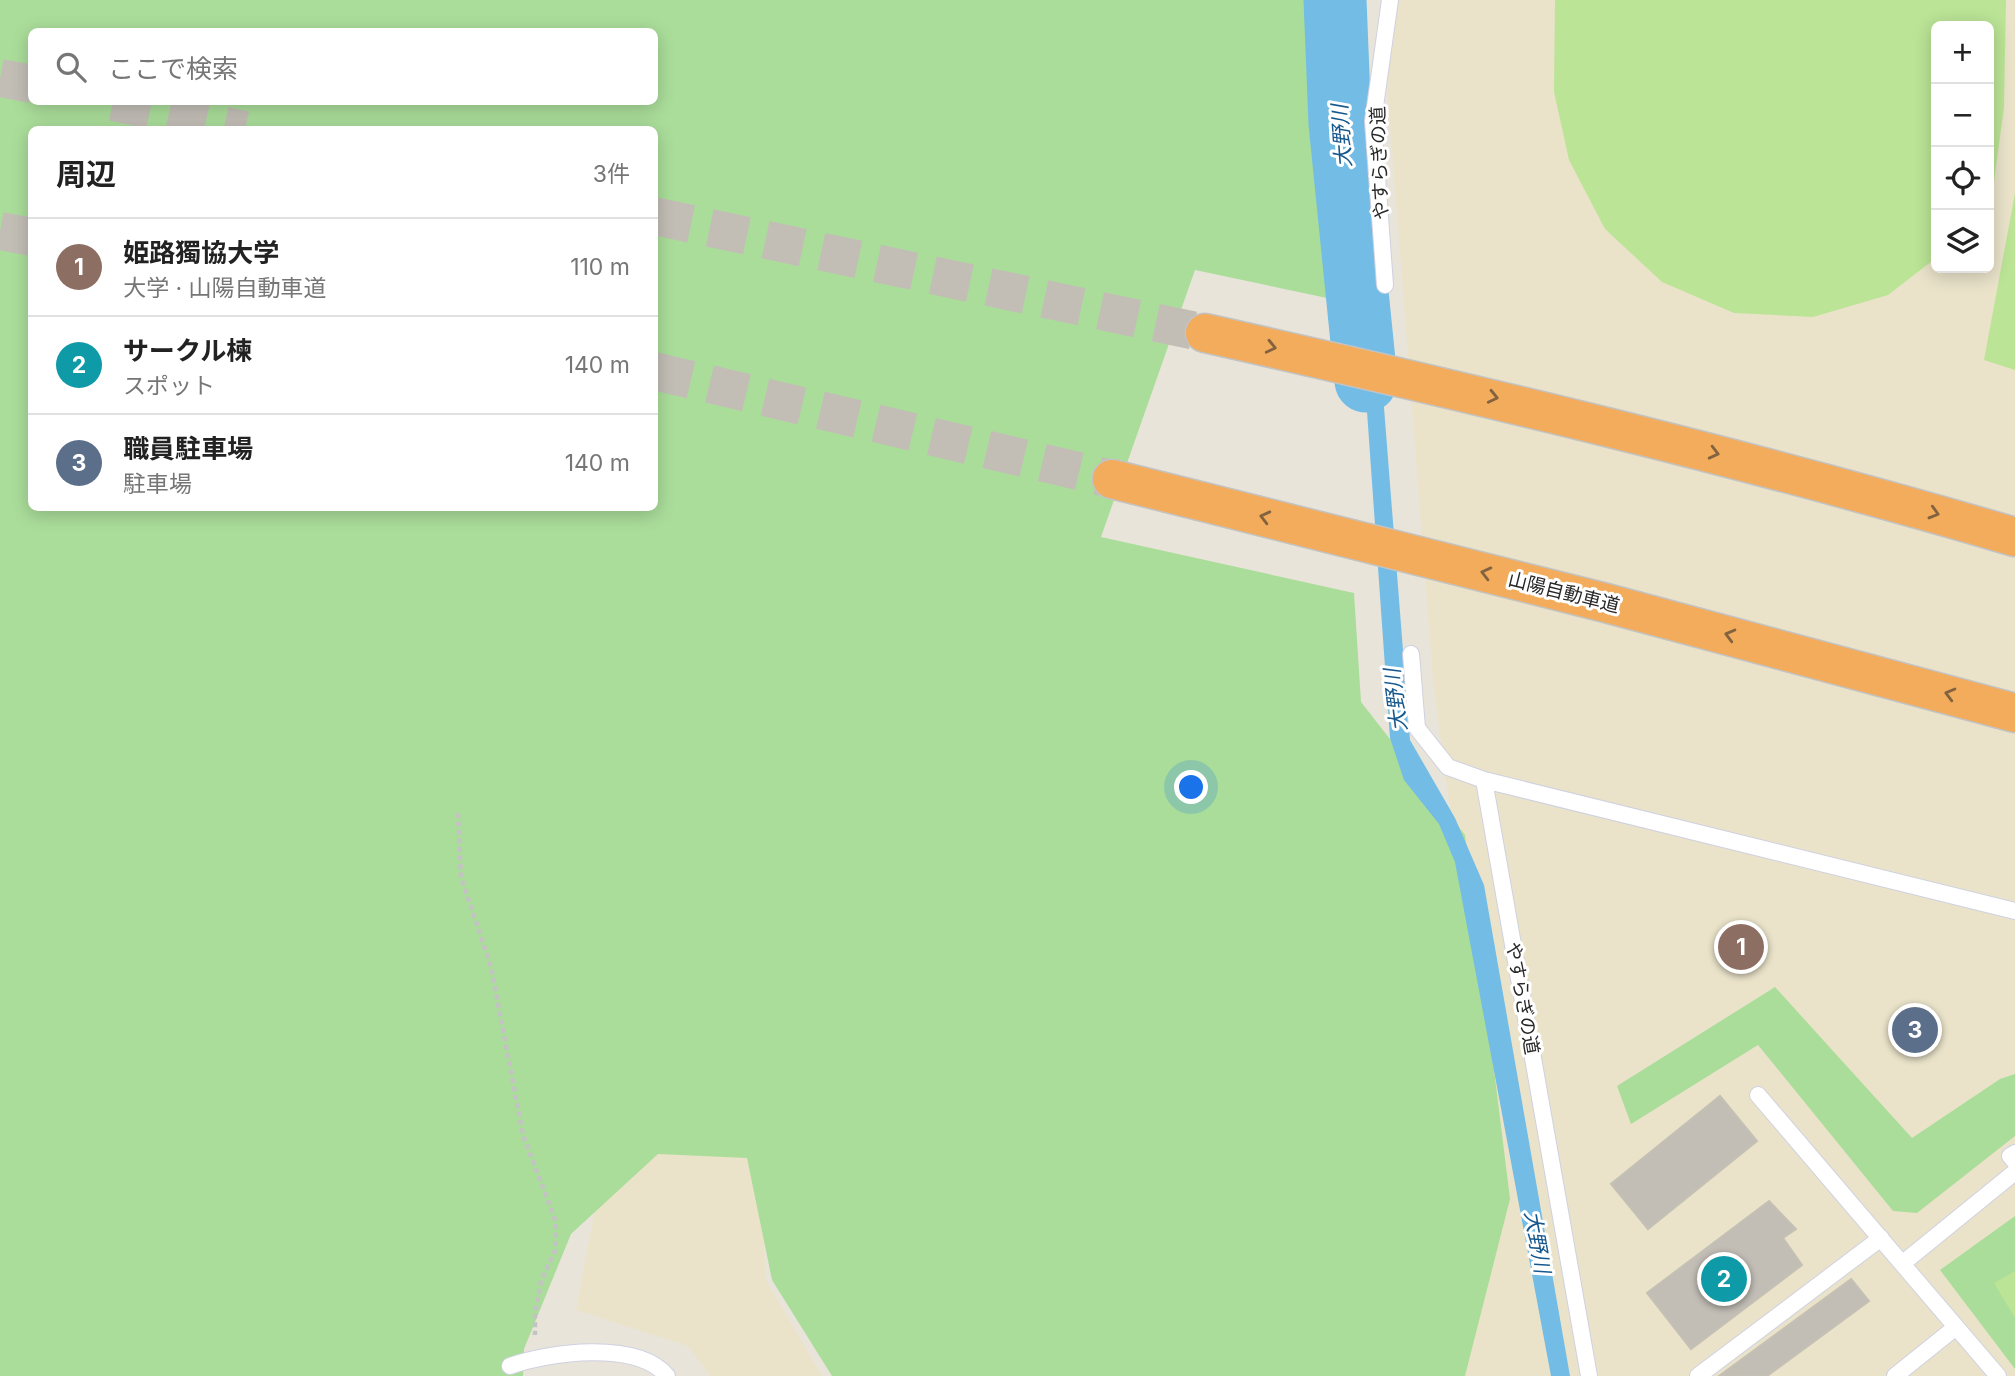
<!DOCTYPE html>
<html lang="ja">
<head>
<meta charset="utf-8">
<style>
	:root { --surface:#fff; --page:#f2f2f2; --text:#222; --muted:#767676; --line:#e0e0e0; --accent:#4452ed }
	body { margin:0; font-family:Inter,"Noto Sans JP",sans-serif; background:var(--page); color:var(--text) }
	.controls { position:absolute; right:21px; top:21px; display:grid; overflow:hidden; border-radius:10px; box-shadow:0 4px 18px #0003 }
	.controls button { width:63px; height:63px; display:grid; place-items:center; padding:0; border:0; border-bottom:2px solid var(--line); background:var(--surface); color:var(--text); font:35px sans-serif }
	.you { position:absolute; left:1192px; top:788px; width:24px; height:24px; margin:-18px; border:5px solid #fff; border-radius:50%; background:#1a73e8; box-shadow:0 0 0 10px #1a73e833 }
	.badge { display:grid; place-items:center; width:46px; height:46px; border-radius:50%; background:var(--accent); color:#fff; font-size:23px; font-weight:700 }
	.pin { position:absolute; translate:-50% -50%; border:4px solid #fff; box-shadow:0 2px 7px #0006 }
	.list { margin:0; padding:0; list-style:none }
	h2 { display:flex; justify-content:space-between; align-items:center; height:91px; margin:0; padding:0 28px; font-size:30px }
	h2 small { font-size:23px; font-weight:400; color:var(--muted) }
	.list li { display:grid; grid-template-columns:46px 1fr auto; gap:21px; align-items:center; box-sizing:border-box; height:98px; padding:0 28px; border-top:2px solid var(--line) }
	.list b { display:block; font-size:26px; white-space:nowrap }
	.list p { margin:0; font-size:23px; white-space:nowrap; color:var(--muted) }
	.list em { font-size:23px; font-style:normal; color:var(--muted) }
	.icon { flex:none; width:38px; height:38px; fill:none; stroke:currentColor; stroke-width:2; stroke-linecap:round; stroke-linejoin:round }
	.map { position:relative; flex:none; width:2015px; height:1376px; overflow:hidden }
	.search { position:absolute; background:var(--surface); box-shadow:0 4px 18px #0003; left:28px; top:28px; width:630px; height:77px; display:flex; align-items:center; gap:18px; box-sizing:border-box; padding:0 24px; border-radius:10px; color:var(--muted); font-size:26px }
	.panel { position:absolute; background:var(--surface); box-shadow:0 4px 18px #0003; left:28px; top:126px; width:630px; height:385px; border-radius:10px }
	.map>svg:first-child { display:block }
</style>
</head>
<body>
<div class="map">
<svg width="2015" height="1376" viewBox="0 0 2015 1376">
	<rect width="100%" height="100%" fill="#e9e4da"/>
	<path fill="#eae3ca" fill-rule="evenodd" d="M1389 0H2015V1376H1457L1503 1212 1433 681 1388 98ZM1936 26H1989V268H1936Z
		M659 1144 759 1158 766 1280 822 1376H710L688 1346 576 1310 596 1204Z"/>
	<path fill="#aadd9a" fill-rule="evenodd" d="M0 0H1332L1346 302 1195 270 1101 537 1354 593 1361 702 1465 835 1510 1199 1465 1376H832L772 1280 747 1158 658 1154 571 1234 524 1349 523 1376H0ZM32 32H654V102H32ZM32 130H654V508H32Z
		M1775 987 1912 1138 2000 1079 2015 1074V1136L1917 1213 1893 1211 1758 1045 1631 1124 1617 1086Z
		M2015 1216V1369L1940 1270Z"/>
	<path fill="#bbe496" d="M1555 0H2006L2004 107 1994 182 1989 189V26H1936V258L1888 295 1813 317 1734 313 1662 282 1605 229 1569 160 1554 92Z
		M2015 193V370L1984 360Z
		M2015 1271V1318L1994 1283Z"/>
	<path fill="#73bce5" d="M1346 113H1361L1410 740 1455 818 1484 885 1570 1376H1551L1455 862 1439 824 1404 780 1390 738Z"/>
	<g fill="none" stroke-linecap="round" stroke-linejoin="round">
		<path stroke="#73bce5" stroke-width="63" d="M1335 0 1340 123 1366 381"/>
	</g>
	<path fill="#c2beb6" stroke="#c4c0b4" stroke-width="2" d="M1720 1096 1757 1141 1648 1229 1611 1184Z
		M1769 1201 1796 1229 1783 1238 1802 1265 1691 1349 1647 1293Z
		M1851 1279 1869 1301 1767 1376H1719Z"/>
	<g fill="none" stroke-linecap="round" stroke-linejoin="round">
		<path stroke="#c2beb6" stroke-width="38" stroke-dasharray="38 19" stroke-linecap="butt" d="M0 78 32 84
			M113 102 245 130
			M654 216 1205 333
			M0 231 32 237
			M654 371 1112 479"/>
		<g stroke="#cfd1e0" stroke-width="18">
			<path id="service" d="M1385 285 1373 121 1390 0
				M1411 654 1417 728 1448 767 1484 780 1589 1376
				M1484 780 2015 911
				M1758 1095 1998 1376
				M2015 1153 2010 1156 2015 1162
				M1903 1263 2015 1172
				M510 1366C549 1352 637 1340 667 1376
				M1698 1376 1881 1238
				M1895 1376 1956 1327"/>
		</g>
		<g stroke="#c3c3c3" stroke-width="41">
			<path id="motorway" d="M1205 333C1477 394 1747 458 2015 537
				M1112 479 1606 603 2015 713"/>
		</g>
		<path stroke="#c3c3c3" stroke-width="4.5" stroke-dasharray="5 3.5" stroke-linecap="butt" d="M458 813 461 877 491 967 523 1135 556 1222 555 1251 541 1281 535 1315V1335"/>
		<use href="#service" stroke="#fff" stroke-width="16"/>
		<use href="#motorway" stroke="#f2ac5c" stroke-width="38"/>
	</g>
	<defs><path id="oneway-chevron" d="M-2-3.5L2.5 0L-2 3.5" fill="none" stroke-width="1.6" stroke-linecap="round" stroke-linejoin="round" transform="scale(1.75)"/></defs>
	<g stroke="#83633f">
		<use href="#oneway-chevron" transform="translate(1271 347) rotate(13)"/>
		<use href="#oneway-chevron" transform="translate(1493 397) rotate(13)"/>
		<use href="#oneway-chevron" transform="translate(1714 453) rotate(14)"/>
		<use href="#oneway-chevron" transform="translate(1934 513) rotate(16)"/>
		<use href="#oneway-chevron" transform="translate(1265 517) rotate(-166)"/>
		<use href="#oneway-chevron" transform="translate(1486 573) rotate(-166)"/>
		<use href="#oneway-chevron" transform="translate(1730 635) rotate(-165)"/>
		<use href="#oneway-chevron" transform="translate(1950 694) rotate(-165)"/>
	</g>
	<g text-anchor="middle" stroke-width="6" stroke-linejoin="round" paint-order="stroke">
		<g font-size="19" fill="#282828" stroke="#fff">
			<text transform="translate(1379 163) rotate(-92)" y="7">やすらぎの道</text>
			<text transform="translate(1564 592) rotate(14)" y="7">山陽自動車道</text>
			<text transform="translate(1523 998) rotate(80)" y="7">やすらぎの道</text>
		</g>
		<g font-size="21" font-style="italic" fill="#16588d" stroke="#fff">
			<text transform="translate(1342 136) rotate(-94)" y="7">大野川</text>
			<text transform="translate(1396 700) rotate(-97)" y="7">大野川</text>
			<text transform="translate(1537 1242) rotate(80)" y="7">大野川</text>
		</g>
	</g>
</svg>
<div class="controls">
<button>+</button>
<button>−</button>
<button><svg class="icon" aria-label="locate" viewBox="0 0 24 24"><circle cx="12" cy="12" r="6"/><path d="M12 2v4M12 18v4M2 12h4M18 12h4"/></svg></button>
<button><svg class="icon" aria-label="layers" viewBox="0 0 24 24"><path d="M12 4l9 5-9 5-9-5zM3 14l9 5 9-5"/></svg></button>
</div>
<div class="you"></div>
<div class="pin badge" style="left:1741px;top:947px;background:#8d6e63">1</div>
<div class="pin badge" style="left:1724px;top:1279px;background:#0f9aa8">2</div>
<div class="pin badge" style="left:1915px;top:1030px;background:#5c6f8a">3</div>
<div class="search"><svg class="icon" aria-label="search" viewBox="0 0 24 24"><circle cx="10" cy="10" r="6"/><path d="M15 15l6 6"/></svg>ここで検索</div>
<section class="panel">
<h2>周辺<small>3件</small></h2>
<ul class="list">
<li><span class="badge" style="background:#8d6e63">1</span><div><b>姫路獨協大学</b><p>大学 · 山陽自動車道</p></div><em>110 m</em></li>
<li><span class="badge" style="background:#0f9aa8">2</span><div><b>サークル楝</b><p>スポット</p></div><em>140 m</em></li>
<li><span class="badge" style="background:#5c6f8a">3</span><div><b>職員駐車場</b><p>駐車場</p></div><em>140 m</em></li>
</ul>
</section>
</div>
</body>
</html>
